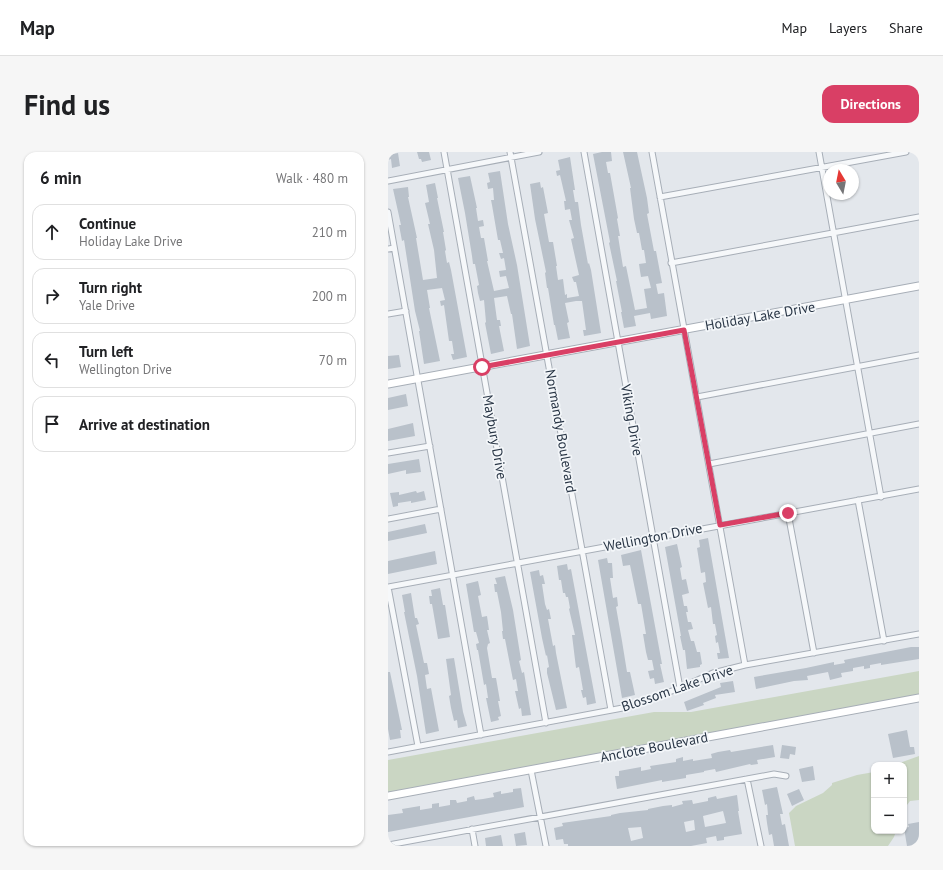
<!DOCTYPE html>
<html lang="en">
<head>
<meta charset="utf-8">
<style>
	:root { --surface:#fff; --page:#f6f6f6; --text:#202124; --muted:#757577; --line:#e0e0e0; --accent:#d93f65 }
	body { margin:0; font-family:"PT Sans",sans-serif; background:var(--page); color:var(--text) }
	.controls { position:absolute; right:12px; bottom:12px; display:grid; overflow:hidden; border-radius:8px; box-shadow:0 1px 3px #0004 }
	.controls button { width:36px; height:36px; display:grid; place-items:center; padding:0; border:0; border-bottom:1px solid var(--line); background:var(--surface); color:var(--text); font:20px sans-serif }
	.compass { position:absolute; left:435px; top:12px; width:36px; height:36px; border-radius:50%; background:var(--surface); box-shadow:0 1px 3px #0004; rotate:350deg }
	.stop { position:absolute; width:12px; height:12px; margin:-9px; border:3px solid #d93f65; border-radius:50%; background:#fff }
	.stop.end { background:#d93f65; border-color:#fff; box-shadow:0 1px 4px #0008 }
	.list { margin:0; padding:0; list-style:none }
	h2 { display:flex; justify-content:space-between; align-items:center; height:52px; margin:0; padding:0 16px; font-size:17px }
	h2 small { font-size:13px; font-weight:400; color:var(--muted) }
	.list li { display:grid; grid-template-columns:26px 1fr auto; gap:12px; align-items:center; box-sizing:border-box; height:56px; margin:0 8px 8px; padding:0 8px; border:1px solid var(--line); border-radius:12px }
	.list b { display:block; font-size:15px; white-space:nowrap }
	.list p { margin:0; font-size:13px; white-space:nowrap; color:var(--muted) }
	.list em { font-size:13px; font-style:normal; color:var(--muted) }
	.icon { flex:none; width:22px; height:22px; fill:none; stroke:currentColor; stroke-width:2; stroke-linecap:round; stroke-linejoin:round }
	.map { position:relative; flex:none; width:531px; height:694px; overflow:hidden; border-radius:12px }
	header { display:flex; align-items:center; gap:24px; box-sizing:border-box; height:56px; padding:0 20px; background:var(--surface); border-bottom:1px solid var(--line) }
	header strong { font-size:19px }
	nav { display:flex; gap:22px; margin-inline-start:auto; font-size:14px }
	.intro { display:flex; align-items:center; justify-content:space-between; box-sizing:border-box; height:96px; padding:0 24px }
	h1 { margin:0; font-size:28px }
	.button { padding:10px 18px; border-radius:12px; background:var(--accent); color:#fff; font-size:14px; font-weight:700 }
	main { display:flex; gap:24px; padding:0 24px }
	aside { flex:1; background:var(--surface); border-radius:12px; box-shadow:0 1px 3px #0004 }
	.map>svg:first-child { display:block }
</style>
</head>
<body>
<header>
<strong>Map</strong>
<nav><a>Map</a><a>Layers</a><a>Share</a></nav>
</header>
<div class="intro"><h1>Find us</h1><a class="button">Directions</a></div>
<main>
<aside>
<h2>6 min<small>Walk · 480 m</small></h2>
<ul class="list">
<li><svg class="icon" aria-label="ahead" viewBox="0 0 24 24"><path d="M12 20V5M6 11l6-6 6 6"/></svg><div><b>Continue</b><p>Holiday Lake Drive</p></div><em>210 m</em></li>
<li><svg class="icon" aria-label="right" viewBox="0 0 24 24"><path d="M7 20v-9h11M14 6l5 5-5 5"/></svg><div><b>Turn right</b><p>Yale Drive</p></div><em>200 m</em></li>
<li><svg class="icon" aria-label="left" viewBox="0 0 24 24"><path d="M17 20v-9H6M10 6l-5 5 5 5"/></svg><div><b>Turn left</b><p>Wellington Drive</p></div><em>70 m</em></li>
<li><svg class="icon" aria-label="arrive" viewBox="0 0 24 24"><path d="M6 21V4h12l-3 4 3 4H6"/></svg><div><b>Arrive at destination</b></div></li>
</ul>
</aside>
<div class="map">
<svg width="531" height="694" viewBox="0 0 531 694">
	<rect width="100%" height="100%" fill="#e3e7ec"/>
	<path fill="#cad6c3" d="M531 519V543L0 641V608L266 560H303Z
		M531 604V648L522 649 516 657V613H506Z
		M486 620V679H508L506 685 500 694H407L401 661 408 654 435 641 444 633V631L469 623Z"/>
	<path fill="#b9c1ca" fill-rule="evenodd" d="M29 0H41L43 8 34 10 33 7H31Z
		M214 0H223L224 9 218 10 220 21H222L230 66 229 67 232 84H230L235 115 238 114 247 158 259 156 256 137 263 136 260 124 253 125 252 119 251 112 258 111 256 98H254L251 81H249L246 67 242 36H243L235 0H249L259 46 261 61 259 62 266 99H268L274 131 268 132 270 142 276 141 279 164 263 167 262 161 246 164 248 174 236 176 233 160H234L228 129H229L221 91 222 90 205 2Z
		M10 1 12 14 4 16 3 7 0 8V3Z
		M182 5 187 38H185L187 50H190L193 73 200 112 201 111 203 118 213 181 196 184 195 178H198L194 149H188L177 151 181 170 179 171 182 186 170 188 167 173H166L160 136H159L157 121 158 120 147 67 142 32 152 30 153 36 155 35 160 61 156 62 161 90H165L169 114H168L170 128 175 127 177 143 179 142V146L191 144 188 130H186L184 125 191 123 183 87 186 86 181 68H184L182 57 177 58 176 49H178L172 23 169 24 168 19 172 18 170 8Z
		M112 19 120 72 129 113 142 194 129 197 124 162H123L119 144 106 146 109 168H112L113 174H111L116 199 103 202 97 171 98 170 96 148 92 149 90 141 89 134 91 133 87 112H85L84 104 77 61 70 26 82 24 89 56H88L90 69 95 68 96 74 91 75 93 86H96L100 109H99L106 139 121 136 118 124 112 125 111 119 118 118 116 106 113 107 111 101H115L112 88H110L104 53 103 48H106L105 36 100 37 99 31 102 30 100 21Z
		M47 31 50 46H49L56 80H55L58 98 57 99 59 111 61 110 63 118 79 205 65 208 63 202H66L64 189H61L56 153 53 154 52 149 57 148 54 136 39 138 42 156H41L52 209 36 212 31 179H32L27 159 16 88 14 89 11 73H13L5 37 20 35 21 45H20L29 86H28L35 128 49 126 46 98 40 72H42L37 51 41 50 38 33Z
		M11 203 13 215 0 217V204Z
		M18 242 20 254 0 258V246Z
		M25 271 27 284 0 289V277Z
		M31 307 33 320 18 322V318L0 322V312Z
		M28 339 29 341 36 339 38 348 23 351V349L10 351V354L5 355 2 341 11 340V343Z
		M37 372 39 381 0 389V380Z
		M320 386 341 506 330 507 329 501H332L330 490 328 491 327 484 329 483 327 472H325L323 455 320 456 315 431 318 430 317 420 313 421 309 396 312 395 311 388Z
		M289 392 294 415 292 416 294 428 298 427 301 441 294 443 296 454H299L300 460H298L300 470H303L305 477 300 478 303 489H306L309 500H312L314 512 312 513V515L299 517 297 498H295L292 484H293L277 395Z
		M253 398 274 512H272L276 530 267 532 266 526 262 527 260 519 266 518 264 508H260L258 500 255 482H258L253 452H250L242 413 235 414 233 403Z
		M47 399 49 412 0 422V409Z
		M219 406 220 411H224L225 426H222L225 446 229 445 230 454 228 455 234 489 239 520H242L247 543 234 546 210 408Z
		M179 412 180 418 183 417 208 551 199 553 198 545 195 546 193 538H195L191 515 188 516 184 483H187L181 457 182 456 180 445H178L177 441H175L173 428H171L169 414Z
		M151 418 152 424 155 423 157 432H154L157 452 159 458 161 457 163 467H160L165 494 167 493 168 501 179 556 168 558 159 521V516L161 515 159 503 158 504 154 486 142 420Z
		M117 424 125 458 133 508 131 509 134 521 136 520 143 563 134 564 133 556 131 557 127 539H130L128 527 125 528 117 487H115L114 479H115L113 460 109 440H107L106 432H109L107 426Z
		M90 429 93 443 90 444 94 465 99 464 101 478H99L102 491 100 492 99 496 104 526H108L112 549H110L113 564 110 565 111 568 103 570 98 546H100L98 532 96 533 90 498H89L88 492 91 491 88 480H86L78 432Z
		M52 436 55 453H57L62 485 50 487 44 452H42L41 444H44L43 438Z
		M23 441 27 466H29L31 472 28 473 36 511H39L41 522 37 523 39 537 43 536 51 579 38 582 29 524 16 460H17L14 443Z
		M523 495H531V507L493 513V511L482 513V516L476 517V514L465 516V519L453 521 454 525 442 528 440 520 419 524 420 528 406 529 368 537 366 525 418 516 446 510V513L457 511 456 508Z
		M66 506 75 560 79 574 70 576 69 568 66 569 63 556 61 544 63 543 58 507Z
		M0 520H2L14 578H12L13 586 2 588 0 577Z
		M345 529 347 540 327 543 328 546 315 551 316 553 299 559 296 550 333 535 332 531Z
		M519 578 522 595H526L527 602 505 606 500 582Z
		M385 593 387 605 369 608 370 612 363 613 362 612 328 620 327 617 316 619V620L298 623V626L274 630V628L229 637 227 624H231V619L253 615V619L263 617 262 614 288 610V607L295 605V609L305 607V609L324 606 323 602 330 600 342 598 343 600Z
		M394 593 408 595 407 603 402 602 401 607 392 606Z
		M425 614 427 628 414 630 411 617Z
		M389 635 395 662H392L394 673 397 672 401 694H386L384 682 381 683 379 671 378 663H380L379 652 377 653 374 638Z
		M133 636 136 655 0 680V663L15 661 14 657 32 654V658L44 656V652L51 651V655L62 653V648H68L69 651 79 649V646L86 644 87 648 95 647 106 645 105 641 113 639V642L125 640V637Z
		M411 637 416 648 404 654 399 642Z
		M349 643 351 659H350L354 682 336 685V688L329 689 328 684 318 686 319 691 303 694H180V692H176L175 687 168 688 166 676 175 674 174 671 223 664V663L232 661 260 658V657L275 654 284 653V655L295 652 294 649 304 648 305 652 320 649V646L328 644 329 647ZM335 659 338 671 317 675 315 664ZM306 668 307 678 298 680 296 670ZM253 675 255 686 243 689 240 676Z
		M531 670V694H519L516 676 521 675 520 672Z
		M137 680 139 693 128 694 126 682Z
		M113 683 115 694H98L97 686Z"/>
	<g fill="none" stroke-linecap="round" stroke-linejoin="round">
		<g stroke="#a7aeb7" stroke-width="7">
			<path id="street" d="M56 0 158 571
				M122 0 223 558
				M196 0 292 536
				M264 0 357 513
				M431 0 493 345
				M0 29 151 0
				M272 45 518 0
				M0 60 93 583
				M0 97 6 96
				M283 111 531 65
				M0 162 18 159
				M309 245 531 203
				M0 301 42 294
				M321 312 531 272
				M470 348 496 489
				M400 361 426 501
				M0 367 53 357
				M0 435 531 337
				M0 435 30 594
				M0 600 240 555 292 536 325 521 357 513 531 482
				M143 618 158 694
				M359 627 373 694
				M84 677 87 694
				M0 693 386 622 398 624"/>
		</g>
		<g stroke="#a7aeb7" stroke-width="9">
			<path id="secondary" d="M0 232 531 134
				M0 644 531 546"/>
		</g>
		<use href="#street" stroke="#f6f8fa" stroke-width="5"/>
		<use href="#secondary" stroke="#fff" stroke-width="7"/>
	</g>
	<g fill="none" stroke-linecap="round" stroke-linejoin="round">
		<path stroke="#d93f65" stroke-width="5" d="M94 215 296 178 332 373 400 361"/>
	</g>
	<g text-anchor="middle" stroke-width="3.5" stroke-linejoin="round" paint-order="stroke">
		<g font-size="14" fill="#293646" stroke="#f3f6f9">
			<text transform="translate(372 164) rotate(-10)" y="5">Holiday Lake Drive</text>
			<text transform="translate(244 268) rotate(80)" y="5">Viking Drive</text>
			<text transform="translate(173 279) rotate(80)" y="5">Normandy Boulevard</text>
			<text transform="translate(107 285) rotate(80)" y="5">Maybury Drive</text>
			<text transform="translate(265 385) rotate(-11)" y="5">Wellington Drive</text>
			<text transform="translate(289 536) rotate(-19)" y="5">Blossom Lake Drive</text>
			<text transform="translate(266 595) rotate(-11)" y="5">Anclote Boulevard</text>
		</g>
	</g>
</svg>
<div class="controls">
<button>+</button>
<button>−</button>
</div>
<svg class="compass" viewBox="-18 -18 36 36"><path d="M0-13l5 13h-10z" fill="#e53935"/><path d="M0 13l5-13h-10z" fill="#757577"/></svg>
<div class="stop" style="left:94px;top:215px"></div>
<div class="stop end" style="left:400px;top:361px"></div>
</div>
</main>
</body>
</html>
